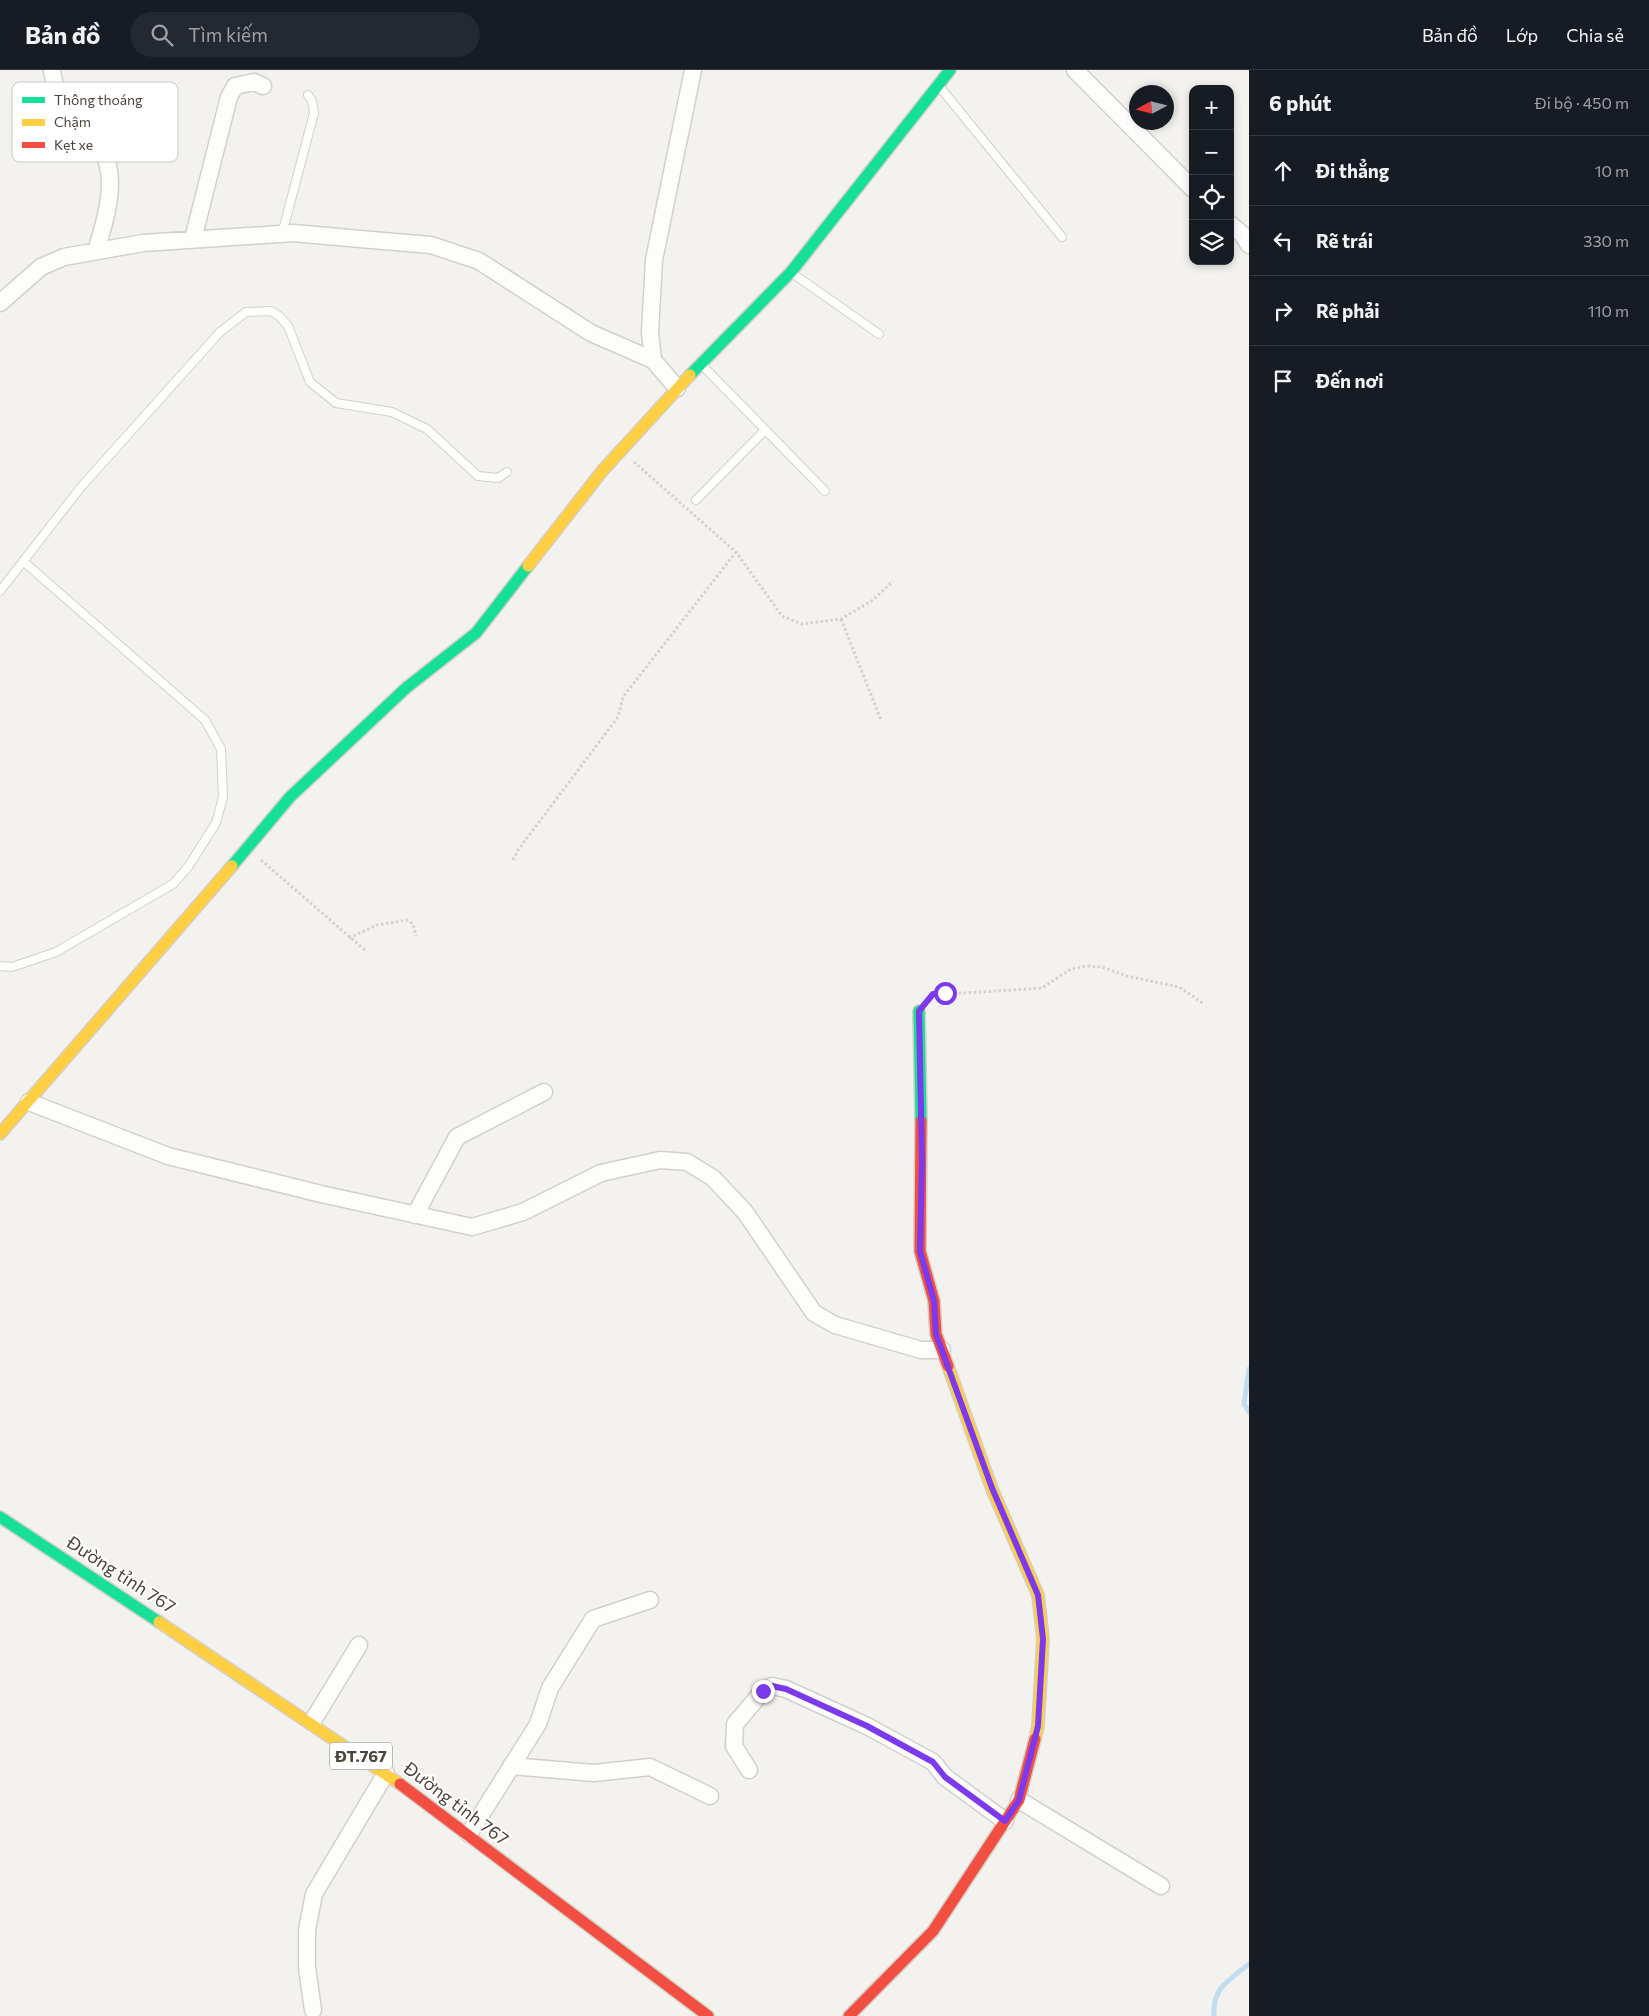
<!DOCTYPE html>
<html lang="vi">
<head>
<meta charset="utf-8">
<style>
	:root { --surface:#171b24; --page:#242831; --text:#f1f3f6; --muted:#9ea1a6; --line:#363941 }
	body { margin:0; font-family:Commissioner,sans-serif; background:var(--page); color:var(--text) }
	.controls { position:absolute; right:15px; top:15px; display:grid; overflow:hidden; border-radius:10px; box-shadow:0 2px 8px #0003 }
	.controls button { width:45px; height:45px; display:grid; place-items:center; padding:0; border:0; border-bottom:1px solid var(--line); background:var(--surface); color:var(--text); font:25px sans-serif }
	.compass { position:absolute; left:1129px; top:15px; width:45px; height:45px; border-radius:50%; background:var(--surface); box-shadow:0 2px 8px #0003; rotate:263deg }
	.stop { position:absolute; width:15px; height:15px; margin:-11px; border:4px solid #7c3aed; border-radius:50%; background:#fff }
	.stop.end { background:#7c3aed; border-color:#fff; box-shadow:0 1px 5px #0008 }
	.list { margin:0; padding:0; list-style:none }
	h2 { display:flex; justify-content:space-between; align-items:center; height:65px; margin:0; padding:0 20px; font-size:21px }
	h2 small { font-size:16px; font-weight:400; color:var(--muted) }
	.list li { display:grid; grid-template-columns:32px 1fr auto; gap:15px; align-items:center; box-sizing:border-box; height:70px; padding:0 20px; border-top:1px solid var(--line) }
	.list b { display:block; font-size:19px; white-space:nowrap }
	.list em { font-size:16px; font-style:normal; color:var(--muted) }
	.icon { flex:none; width:28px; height:28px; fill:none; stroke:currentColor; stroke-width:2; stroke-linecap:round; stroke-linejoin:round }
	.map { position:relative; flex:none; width:1249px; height:1946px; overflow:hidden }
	header { display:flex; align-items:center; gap:30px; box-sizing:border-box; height:70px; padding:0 25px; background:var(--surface); border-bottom:1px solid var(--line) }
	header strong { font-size:24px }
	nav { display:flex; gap:28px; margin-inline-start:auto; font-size:18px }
	.search { width:350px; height:45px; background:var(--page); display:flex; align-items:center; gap:12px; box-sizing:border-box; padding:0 18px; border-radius:28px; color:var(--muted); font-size:19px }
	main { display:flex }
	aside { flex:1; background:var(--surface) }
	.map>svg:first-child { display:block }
</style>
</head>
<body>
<header>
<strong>Bản đồ</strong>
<div class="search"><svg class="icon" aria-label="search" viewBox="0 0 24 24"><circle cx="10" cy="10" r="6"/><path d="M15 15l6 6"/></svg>Tìm kiếm</div>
<nav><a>Bản đồ</a><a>Lớp</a><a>Chia sẻ</a></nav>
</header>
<main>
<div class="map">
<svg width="1249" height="1946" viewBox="0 0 1249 1946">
	<rect width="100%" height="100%" fill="#f4f2ee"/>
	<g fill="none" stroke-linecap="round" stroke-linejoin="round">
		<path stroke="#c0ddf1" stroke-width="5" d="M1249 1299 1244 1334 1249 1342
			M1214 1946C1212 1917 1229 1911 1249 1894"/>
		<g stroke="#d2d0cb" stroke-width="10">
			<path id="lane" d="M939 16 1062 167
				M282 164 314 43 312 31 308 25
				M792 203 879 264
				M701 294 825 421
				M696 430 765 360
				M0 521 81 417 220 262 246 242 271 241 279 246 288 256 310 312 336 333 392 342 427 359 478 406 498 408 507 402
				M0 896 12 897 56 882 173 814 188 797 216 753 223 727 221 679 205 650 24 492"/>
		</g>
		<g stroke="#d2d0cb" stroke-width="19">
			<path id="street" d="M52 0C55 25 65 29 81 48 122 91 112 129 96 181
				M1075 0 1193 119
				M1230 154 1242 164 1249 175
				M193 169 229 27 235 16 254 12 263 16
				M0 233 41 197 64 187 143 173 294 163 360 169 431 175 479 191 591 263 653 290
				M677 318 653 290 650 262 654 190 693 0
				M29 1032 168 1086 321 1124 472 1157 523 1142 601 1103 660 1090 687 1092 713 1108 745 1142 814 1243 835 1255 921 1280H942
				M415 1145 457 1067 544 1022
				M312 1652 359 1575
				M511 1696 594 1703 650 1697 710 1726
				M749 1700 734 1676 735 1654 763 1621 772 1616 786 1619 867 1656 933 1692 945 1707 1005 1751
				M1019 1730 1161 1816
				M469 1764 538 1654 550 1618 593 1549 650 1530
				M313 1940 307 1898V1860L314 1824 386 1703"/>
		</g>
		<g stroke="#d3cfc5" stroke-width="14">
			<path id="fast" d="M690 305 791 202 950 0
				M232 796 290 727 406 618 476 563 528 496
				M919 941 921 1051
				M0 1447 159 1552"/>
		</g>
		<g stroke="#d3cfc5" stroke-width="14">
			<path id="slow" d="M528 496 603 400 690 305
				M0 1064 232 796
				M948 1296 992 1419 1038 1525 1043 1569 1038 1656 1035 1669
				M159 1552 400 1714"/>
		</g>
		<g stroke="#d3cfc5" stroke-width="14">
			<path id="jam" d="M921 1051 920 1181 934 1231 936 1264 948 1296
				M400 1714 708 1946
				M849 1946 933 1861 1019 1730 1035 1669"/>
		</g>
		<path stroke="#d3d2cc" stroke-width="3" stroke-dasharray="2.5 2.5" stroke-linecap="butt" d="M634 392 736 482 782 546 802 554 841 549 873 530 893 511
			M841 549 881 650
			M261 790 367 882
			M513 790 518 780 618 647 623 627 736 482
			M349 868 377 855 407 850 413 854 416 866
			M930 928 933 925 1042 918 1071 899 1086 896 1102 897 1127 906 1179 917 1204 934"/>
		<use href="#lane" stroke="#fdfdfc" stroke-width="8"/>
		<use href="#street" stroke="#fdfdfc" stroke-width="16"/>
		<use href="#fast" stroke="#16e098" stroke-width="11"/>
		<use href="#slow" stroke="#ffcf43" stroke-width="11"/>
		<use href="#jam" stroke="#f24e42" stroke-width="11"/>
	</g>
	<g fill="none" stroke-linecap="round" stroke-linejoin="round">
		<path stroke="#7c3aed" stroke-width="6" d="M763 1621 772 1616 786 1619 867 1656 933 1692 945 1707 1005 1751 1019 1730 1038 1656 1043 1569 1038 1525 992 1418 936 1264 934 1231 920 1181 922 1091 919 941 933 924 945 923"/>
	</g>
	<g text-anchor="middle" stroke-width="4" stroke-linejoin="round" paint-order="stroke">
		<rect fill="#fff" stroke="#817c74" stroke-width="1" x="330" y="1672.5" width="62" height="27" rx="4"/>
		<g font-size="16" font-weight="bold" fill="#4b4439">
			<text x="361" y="1692">ĐT.767</text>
		</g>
		<g font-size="18" fill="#4b4439" stroke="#fff">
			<text transform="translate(121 1505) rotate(33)" y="6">Đường tỉnh 767</text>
			<text transform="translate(456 1734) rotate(37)" y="6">Đường tỉnh 767</text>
		</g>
	</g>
	<rect x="12" y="12" width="166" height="80" rx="8" fill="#fff" stroke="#c9c7c4" stroke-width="1"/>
	<rect x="22" y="27" width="23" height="6" fill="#16e098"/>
	<rect x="22" y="49" width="23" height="7" fill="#ffcf43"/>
	<rect x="22" y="72" width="23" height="6" fill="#f24e42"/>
	<g font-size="14" fill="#4b4439">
		<text x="54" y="35">Thông thoáng</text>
		<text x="54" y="57">Chậm</text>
		<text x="54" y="80">Kẹt xe</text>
	</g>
</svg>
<div class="controls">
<button>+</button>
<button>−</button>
<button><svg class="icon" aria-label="locate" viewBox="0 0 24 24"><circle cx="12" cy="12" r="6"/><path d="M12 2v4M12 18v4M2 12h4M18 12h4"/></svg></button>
<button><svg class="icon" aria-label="layers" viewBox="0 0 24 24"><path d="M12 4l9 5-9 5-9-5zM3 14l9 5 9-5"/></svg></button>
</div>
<svg class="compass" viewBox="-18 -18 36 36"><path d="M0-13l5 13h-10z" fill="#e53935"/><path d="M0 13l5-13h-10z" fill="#9ea1a6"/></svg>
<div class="stop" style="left:945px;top:923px"></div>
<div class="stop end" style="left:763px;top:1621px"></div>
</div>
<aside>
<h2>6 phút<small>Đi bộ · 450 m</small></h2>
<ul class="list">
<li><svg class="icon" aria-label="ahead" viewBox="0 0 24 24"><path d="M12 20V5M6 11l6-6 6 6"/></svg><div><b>Đi thẳng</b></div><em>10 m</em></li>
<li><svg class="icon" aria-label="left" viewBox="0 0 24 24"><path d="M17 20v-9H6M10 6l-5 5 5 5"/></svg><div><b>Rẽ trái</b></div><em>330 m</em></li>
<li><svg class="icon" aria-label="right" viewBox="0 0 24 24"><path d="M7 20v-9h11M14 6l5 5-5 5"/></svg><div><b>Rẽ phải</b></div><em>110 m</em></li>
<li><svg class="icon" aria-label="arrive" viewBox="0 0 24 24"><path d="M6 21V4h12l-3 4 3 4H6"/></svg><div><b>Đến nơi</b></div></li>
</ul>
</aside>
</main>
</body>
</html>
